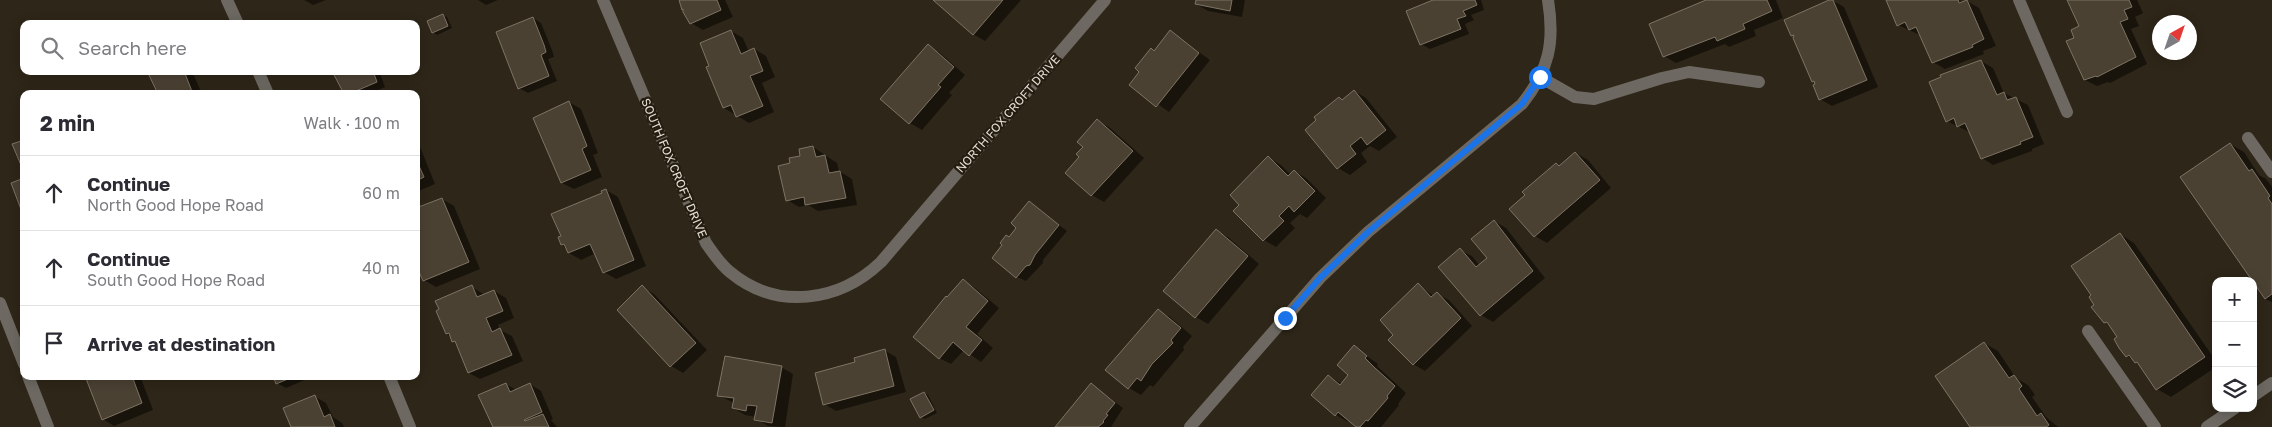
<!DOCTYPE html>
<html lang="en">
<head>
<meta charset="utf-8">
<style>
	:root { --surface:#fff; --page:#f2f2f3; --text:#2b2b33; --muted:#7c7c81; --line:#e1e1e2 }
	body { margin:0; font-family:"Golos Text",sans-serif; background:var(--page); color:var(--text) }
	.controls { position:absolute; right:15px; bottom:15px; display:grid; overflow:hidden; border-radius:10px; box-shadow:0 2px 12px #0003 }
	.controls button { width:45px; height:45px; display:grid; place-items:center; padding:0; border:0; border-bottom:1px solid var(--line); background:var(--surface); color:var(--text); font:25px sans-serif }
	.compass { position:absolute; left:2152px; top:15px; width:45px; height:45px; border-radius:50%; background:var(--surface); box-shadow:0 2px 12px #0003; rotate:40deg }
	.stop { position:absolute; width:15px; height:15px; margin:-11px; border:4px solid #1a73e8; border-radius:50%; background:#fff }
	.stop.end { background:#1a73e8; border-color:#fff; box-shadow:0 1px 5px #0008 }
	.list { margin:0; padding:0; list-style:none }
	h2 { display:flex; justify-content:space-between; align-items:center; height:65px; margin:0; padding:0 20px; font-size:21px }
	h2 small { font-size:16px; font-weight:400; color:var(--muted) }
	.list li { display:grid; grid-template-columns:32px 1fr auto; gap:15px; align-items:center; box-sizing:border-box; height:75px; padding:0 20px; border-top:1px solid var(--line) }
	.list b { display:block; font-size:19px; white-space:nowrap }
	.list p { margin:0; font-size:16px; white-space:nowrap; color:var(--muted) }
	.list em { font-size:16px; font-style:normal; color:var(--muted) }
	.icon { flex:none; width:28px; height:28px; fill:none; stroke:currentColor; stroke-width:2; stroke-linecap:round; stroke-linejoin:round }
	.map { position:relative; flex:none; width:2272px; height:427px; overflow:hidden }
	.search { position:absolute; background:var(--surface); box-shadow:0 2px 12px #0003; left:20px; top:20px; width:400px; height:55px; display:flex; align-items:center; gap:12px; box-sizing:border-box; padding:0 18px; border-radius:10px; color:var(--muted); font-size:19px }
	.panel { position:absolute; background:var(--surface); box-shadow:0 2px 12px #0003; left:20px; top:90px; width:400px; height:290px; border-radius:10px }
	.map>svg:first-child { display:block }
</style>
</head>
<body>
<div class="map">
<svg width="2272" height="427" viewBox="0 0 2272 427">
	<rect width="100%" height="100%" fill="#2e2618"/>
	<path fill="#0007" d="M304 0H326L313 5Z
		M478 0H498L486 5Z
		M677 0H725L733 17 703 30 691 23 681 2Z
		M935 0H1021L985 41 973 34Z
		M1197 0H1245L1242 17 1208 11 1196 4Z
		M1436 0H1481L1484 10 1471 15 1474 20 1465 24 1469 34 1430 49 1421 44Z
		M1708 0H1776L1783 18 1754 30 1756 36 1729 47 1725 44 1676 63 1664 56Z
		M1832 0 1844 7 1878 87 1832 106 1820 99 1817 84 1813 81 1795 37 1792 35Z
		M1887 0 1967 1 1979 8 1996 46 1983 51 1984 54 1945 69 1933 62 1922 36 1898 25Z
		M2068 0H2137L2143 13 2135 17 2139 26 2131 29 2147 64 2110 83 2108 82 2097 86 2085 80 2076 38 2081 27Z
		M443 15 447 17 452 28 437 35 433 32Z
		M533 18 541 23 552 50 554 57 548 59 557 81 528 93 519 88 505 56Z
		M731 31 743 38 749 52 754 49 766 56 775 77 762 83 774 112 749 123 724 108 707 68 711 67Z
		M1171 32 1210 60 1169 112 1131 85Z
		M928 46 940 53 965 75 949 93 952 95 922 130 910 123 882 99Z
		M1981 61 1993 68 2004 93 2028 105 2044 144 2032 149V151L1993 165 1982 158 1971 133 1947 121 1942 75Z
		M149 71H192L202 94H159Z
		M333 71H379L385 87 369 94H345Z
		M1354 91 1366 98 1397 137 1379 151 1370 146 1361 153 1367 162 1350 175 1338 168 1339 98 1343 100Z
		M569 102 581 109 598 153 593 155 602 177 574 189 562 183Z
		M1097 121 1109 127 1144 158 1104 202 1092 195 1081 157Z
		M416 137 435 184 416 192Z
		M2230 144 2244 152 2259 175 2266 179 2272 187V302L2265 299Z
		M813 147 837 163 839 171 852 179 857 205 818 211 808 205 799 207 787 200 802 157Z
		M1576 153 1588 160 1611 188 1547 243 1535 236 1556 164 1560 166Z
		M1269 158 1281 165 1291 175 1294 171 1306 178 1326 198 1307 218 1300 214 1290 223 1295 228 1276 247 1264 240 1235 211 1241 205Z
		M606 190 618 197 646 266 616 279 604 272 596 253 581 260 569 253 562 244Z
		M442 199 454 206 480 269 436 287 424 280 420 249Z
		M1029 202 1067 231 1043 260V263L1026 281 1017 277V228Z
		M1494 221 1506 228 1545 278 1493 322 1481 315 1460 250 1472 256 1480 266 1489 258Z
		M1217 231 1228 237 1259 264 1208 324 1196 317Z
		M2120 234 2134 243 2216 361V367L2171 397 2157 389 2140 365 2127 356 2119 337 2112 326 2105 322 2096 305 2093 296Z
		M963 281 975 288 999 308 977 334 993 348 981 362 964 350 951 364 939 358 948 299Z
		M1418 285 1434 296 1437 294 1449 300 1472 326 1425 371 1413 364 1395 335Z
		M472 287 485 295 494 291 506 298 514 318 498 325 500 330 512 336 523 361 480 379 469 373 457 343 447 334Z
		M642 287 654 294 707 350 683 373 671 366 618 310Z
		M1158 310 1170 317 1192 336 1183 347 1184 350 1153 387 1150 385 1141 395 1129 388 1107 370Z
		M1984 343 1998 351 2016 378 2028 385 2035 395 2032 397 2046 417 2058 427H1972Z
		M1354 347 1378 364 1377 366 1406 393 1398 404 1399 405 1381 427H1357L1349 420 1348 422 1336 415 1313 395 1329 376 1342 384 1350 375Z
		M884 350 896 357 906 392 836 411 824 404 856 362Z
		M781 367 793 374 785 427 768 426 756 419V417L745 415 733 408 734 403 718 395Z
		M86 376H140L153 410 114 426 103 419Z
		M298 376H314L286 388 277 383Z
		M506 384 516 390 530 384 541 391 553 419 551 420 557 427H494L480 396Z
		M1091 384 1123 408 1111 427H1057Z
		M924 393 928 395 937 413 925 419 921 417Z
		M314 396 326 403 333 417 342 423 344 427H293Z"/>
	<path fill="#4b4133" stroke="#7e7464" d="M679 0H717L721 10 690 24 683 12V9L682 10Z
		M933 0H1003L973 35Z
		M1196 0H1232L1230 11 1195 4Z
		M1433 0H1475L1477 5 1463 11 1466 16 1457 19 1461 29 1420 45 1406 11Z
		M1706 0H1767L1772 11 1743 24 1745 29 1717 41 1715 37 1663 57 1649 24Z
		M1829 0H1833L1867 80 1819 100 1813 85 1815 84 1814 81 1812 82 1793 38 1794 35 1791 36 1784 20Z
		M1886 0H1958L1959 3 1967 0 1984 39 1972 45 1973 47 1932 63 1916 27 1909 30 1905 22 1897 26Z
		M2067 0H2129L2132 7 2124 10 2128 19 2120 22 2136 57 2097 77 2096 76 2084 80 2066 41 2074 38 2071 30 2079 26Z
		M443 14 448 26 432 33 427 21Z
		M533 17 544 45 546 52 541 55 549 76 518 89 496 32Z
		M731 30 741 54 754 48 763 71 750 76 763 106 736 117 731 105 723 108 706 67 709 66 700 43Z
		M1170 30 1199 53 1156 107 1129 85 1139 72 1135 68 1151 48 1154 51Z
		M928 44 954 67 938 85 941 87 909 124 880 99Z
		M1981 60 1997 95 2004 92 2007 100 2016 97 2033 137 2020 142 2021 144 1981 159 1965 123 1957 127 1954 118 1946 122 1929 82 1941 77 1940 75Z
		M147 71H184L193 94H158Z
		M332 71H373L377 82 349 94H344Z
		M1354 90 1386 130 1367 145 1361 137 1350 146 1356 154 1337 169 1305 130 1316 120 1314 117 1339 97 1342 100Z
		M569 101 587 146 582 149 591 170 561 183 533 118Z
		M1097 119 1133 151 1091 196 1065 173 1079 157 1076 154 1083 147 1077 142Z
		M24 140V172L12 144Z
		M2230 143 2249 171 2252 169 2270 196 2268 198 2272 204V294L2265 299 2180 177Z
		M813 146 816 157 825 155 829 173 840 171 846 198 805 205 804 197 786 201 778 166 790 163 789 158 800 156 799 149Z
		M1575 152 1600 180 1534 237 1509 209 1525 195 1522 192 1556 163 1559 166Z
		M1268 156 1288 176 1294 170 1315 191 1294 212 1289 206 1279 216 1284 221 1263 241 1233 211 1239 205 1230 195Z
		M416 159 424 177 416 181Z
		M24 178V211L22 212 11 183Z
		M606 189 634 260 603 273 590 244 568 253 564 244 561 245 558 237 561 236 551 214 602 193 601 191Z
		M442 198 469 262 423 281 416 265V250L419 249 416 243V208Z
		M1029 201 1059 225 1035 255 1030 265 1026 266 1016 278 992 258 1002 245 1000 243 1006 235 1009 237 1016 228 1011 223Z
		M1494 220 1533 271 1480 316 1438 267 1460 248 1476 267 1487 258 1471 239Z
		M1216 229 1248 256 1195 318 1163 291Z
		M2120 233 2205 357 2156 390 2137 362 2135 363 2129 355 2126 357 2119 348 2114 339 2117 337 2107 322 2104 323 2091 307 2094 305 2089 297 2091 295 2071 266Z
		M963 279 988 301 966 327 982 340 969 356 953 342 939 359 913 337 946 296 947 297Z
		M1418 283 1431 297 1437 292 1461 318 1413 365 1388 340 1393 335 1380 320Z
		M472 285 477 297 494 290 503 311 486 318 492 332 500 328 512 355 468 373 455 341 452 342 449 333 446 334 436 311 439 309 435 301Z
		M642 285 696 343 670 367 617 310Z
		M1158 309 1181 328 1171 340 1173 343 1152 364 1141 381 1137 378 1128 389 1105 370Z
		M1984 342 2009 378 2014 375 2022 386 2019 389 2037 416 2041 413 2049 425 2046 427H1970L1935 376Z
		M1354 345 1367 356 1365 358 1375 368 1395 386 1387 396 1388 398 1368 421 1366 420 1360 427H1356L1338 412 1335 416 1311 395 1328 375 1340 385 1348 375 1337 365Z
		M885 349 894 386 823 405 815 373 855 362 854 358Z
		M725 356 782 366 772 423 754 420 757 406 747 405 746 411 732 408 734 398 717 396Z
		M85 376H132L142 403 102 420Z
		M273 376H295L276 384Z
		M506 383 510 392 530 383 542 412 524 420 525 421 543 414 549 427H493L478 395Z
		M1091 383 1115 403 1106 414 1108 415 1103 421 1104 422 1098 427H1055Z
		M924 392 934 410 920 418 910 399Z
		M315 395 324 417 330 414 335 427H291L283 408Z"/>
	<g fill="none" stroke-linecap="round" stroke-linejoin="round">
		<path stroke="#6d6962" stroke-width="12" d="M227 0 238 24
			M603 0 706 243C713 253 720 264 730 272 777 311 839 302 881 262L1105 0
			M2019 0 2067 112
			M258 71 268 94
			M1540 77 1575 97 1594 99 1662 78 1689 72 1759 82
			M2248 138 2272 172
			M0 303 24 364
			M2088 331 2155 427
			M28 376 48 427
			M389 376 410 427
			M2253 396 2272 383
			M1190 427 1320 278 1368 232 1522 104C1549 70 1555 43 1548 0
			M2207 427 2235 408"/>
	</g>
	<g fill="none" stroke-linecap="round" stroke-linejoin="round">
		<path stroke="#1a73e8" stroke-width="6" d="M1285 318 1320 278 1368 232 1522 104 1540 77"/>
	</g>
	<g text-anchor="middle" stroke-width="4.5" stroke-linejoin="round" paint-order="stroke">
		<g font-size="12" fill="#e5e0d7" stroke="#241c0f">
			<text transform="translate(1008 114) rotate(-49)" y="4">NORTH FOX CROFT DRIVE</text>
			<text transform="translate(674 168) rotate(67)" y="4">SOUTH FOX CROFT DRIVE</text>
		</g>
	</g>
</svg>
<div class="controls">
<button>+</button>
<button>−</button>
<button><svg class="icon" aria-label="layers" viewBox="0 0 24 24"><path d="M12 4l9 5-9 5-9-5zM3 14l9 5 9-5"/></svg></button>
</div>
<svg class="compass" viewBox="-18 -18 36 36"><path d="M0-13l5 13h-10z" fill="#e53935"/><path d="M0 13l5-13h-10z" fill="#7c7c81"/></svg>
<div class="stop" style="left:1540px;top:77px"></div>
<div class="stop end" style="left:1285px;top:318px"></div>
<div class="search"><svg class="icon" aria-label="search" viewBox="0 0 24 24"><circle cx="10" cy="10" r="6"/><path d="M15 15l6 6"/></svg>Search here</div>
<section class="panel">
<h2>2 min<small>Walk · 100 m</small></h2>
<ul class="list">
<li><svg class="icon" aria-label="ahead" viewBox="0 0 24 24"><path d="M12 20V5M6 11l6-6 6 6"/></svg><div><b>Continue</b><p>North Good Hope Road</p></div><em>60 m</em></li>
<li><svg class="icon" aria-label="ahead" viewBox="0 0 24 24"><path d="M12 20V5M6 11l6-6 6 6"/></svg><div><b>Continue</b><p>South Good Hope Road</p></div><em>40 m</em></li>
<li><svg class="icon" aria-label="arrive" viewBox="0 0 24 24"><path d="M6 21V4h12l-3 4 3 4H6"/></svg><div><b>Arrive at destination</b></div></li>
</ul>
</section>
</div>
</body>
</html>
